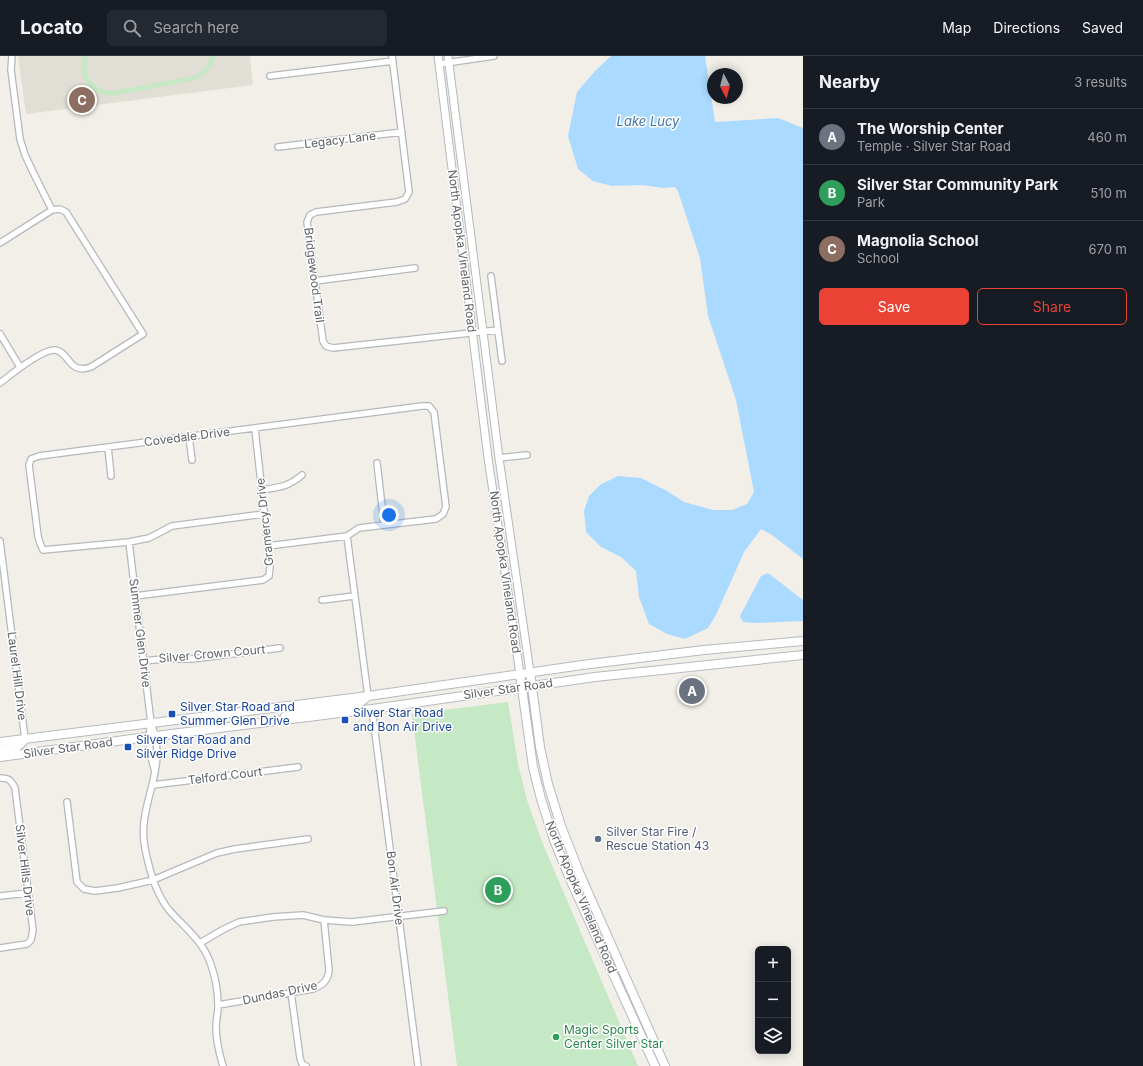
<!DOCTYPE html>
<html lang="en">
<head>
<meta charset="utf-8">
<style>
	:root { --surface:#171b24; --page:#242831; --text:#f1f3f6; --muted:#9ea1a6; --line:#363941; --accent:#ea4335 }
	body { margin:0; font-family:Inter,sans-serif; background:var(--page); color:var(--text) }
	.controls { position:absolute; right:12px; bottom:12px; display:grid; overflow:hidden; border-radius:6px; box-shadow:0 2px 10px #0003 }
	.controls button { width:36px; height:36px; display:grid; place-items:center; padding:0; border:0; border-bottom:1px solid var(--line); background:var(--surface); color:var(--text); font:20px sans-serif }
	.compass { position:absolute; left:707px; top:12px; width:36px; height:36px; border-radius:50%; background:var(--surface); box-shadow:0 2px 10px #0003; rotate:173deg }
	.you { position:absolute; left:389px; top:459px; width:14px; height:14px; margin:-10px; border:3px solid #fff; border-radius:50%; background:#1a73e8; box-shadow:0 0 0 6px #1a73e833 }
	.badge { display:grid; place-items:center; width:26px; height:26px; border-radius:50%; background:var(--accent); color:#fff; font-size:13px; font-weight:700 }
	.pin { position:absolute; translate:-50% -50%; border:2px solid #fff; box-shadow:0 1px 4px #0006 }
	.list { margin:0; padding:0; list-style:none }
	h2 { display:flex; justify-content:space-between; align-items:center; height:52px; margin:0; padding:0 16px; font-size:17px }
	h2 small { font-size:13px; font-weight:400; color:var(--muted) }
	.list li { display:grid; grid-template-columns:26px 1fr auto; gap:12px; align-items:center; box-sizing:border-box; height:56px; padding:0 16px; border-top:1px solid var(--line) }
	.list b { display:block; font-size:15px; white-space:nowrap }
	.list p { margin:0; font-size:13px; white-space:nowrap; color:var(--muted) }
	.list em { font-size:13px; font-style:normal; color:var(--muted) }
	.actions { display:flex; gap:8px; padding:12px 16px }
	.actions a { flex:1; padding:9px 0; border:1px solid var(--accent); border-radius:6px; text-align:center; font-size:14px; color:var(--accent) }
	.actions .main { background:var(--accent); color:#fff }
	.icon { flex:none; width:22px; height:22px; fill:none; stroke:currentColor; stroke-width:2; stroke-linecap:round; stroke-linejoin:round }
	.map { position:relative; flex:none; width:803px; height:1010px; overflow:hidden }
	header { display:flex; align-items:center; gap:24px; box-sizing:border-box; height:56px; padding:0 20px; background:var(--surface); border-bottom:1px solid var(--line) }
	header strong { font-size:19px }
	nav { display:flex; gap:22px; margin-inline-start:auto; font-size:14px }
	.search { width:280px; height:36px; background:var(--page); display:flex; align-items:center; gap:10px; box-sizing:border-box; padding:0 14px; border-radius:6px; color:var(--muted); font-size:15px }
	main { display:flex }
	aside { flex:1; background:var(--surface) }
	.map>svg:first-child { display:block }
</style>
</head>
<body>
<header>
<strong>Locato</strong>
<div class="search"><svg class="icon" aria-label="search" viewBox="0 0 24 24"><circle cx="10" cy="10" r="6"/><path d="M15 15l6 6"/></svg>Search here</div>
<nav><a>Map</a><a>Directions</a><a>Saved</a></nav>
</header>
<main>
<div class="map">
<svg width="803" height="1010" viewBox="0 0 803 1010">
	<rect width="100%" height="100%" fill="#f1efe8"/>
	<path fill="#e1ded6" d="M18 0H250L253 29 26 58Z"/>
	<path fill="#c5e8c5" d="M83 0H88C82 18 93 34 112 35L194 20C203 16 208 9 210 0H215C213 12 206 19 195 24L112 40C91 39 76 21 83 0Z
		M508 646 518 708 527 744 542 786 638 1010H457L412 658Z"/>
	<path fill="#aadaff" d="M611 0H705L715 66 778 62 803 72V503L772 479 761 473 744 496 716 559 708 572 685 583 667 578 649 568 639 541 636 515 621 501 601 491 586 476 584 455 589 440 600 429 618 420 641 422 667 435 684 446 713 454H732L747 448 754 436 736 344 708 260 700 202 678 135 675 131 663 132 642 129 612 130 593 125 578 113 568 80 577 36 595 15Z
		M768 517 803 544V565L757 567 743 566 740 560 761 520Z"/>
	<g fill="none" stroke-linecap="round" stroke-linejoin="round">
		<g stroke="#b5b8bc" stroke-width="8">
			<path id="minor" d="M12 0 11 14 20 83 25 99 33 116 52 154
				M392 0 409 136 405 143 397 146 316 156 310 159 307 166 323 285 326 290 333 292 498 274
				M439 8 494 0
				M270 20 393 5
				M278 91 402 76
				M0 187 52 154 60 153 66 156 143 278 91 311C68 319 70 296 55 294 43 293 10 319 0 327
				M491 220 502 305
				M315 225 415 212
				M0 278 20 311
				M189 381 192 404
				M108 391 111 420
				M499 402 527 399
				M377 407 384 468
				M262 434C280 431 288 431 302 419
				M264 458 172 470 149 482 129 486 43 494 40 487 38 480 29 409 31 403 39 400 422 350H429L434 356 446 451 443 458 436 463 359 472 347 480 268 490
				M347 480 368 640
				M0 485 25 683
				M129 486 151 667C170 715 136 747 145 792 149 813 155 837 169 854 183 870 202 884 210 906 215 919 218 936 218 950 218 957 216 964 216 971 216 985 219 997 223 1010
				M135 540 263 524 269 520 270 511 268 490 255 373
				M322 544 354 540
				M144 605 163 603H192L280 592
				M372 653 418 1010
				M151 667C147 686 150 698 155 716
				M0 722C9 722 11 724 15 732L33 874 31 884 27 888 0 892
				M153 729 298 711
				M67 746 77 826 84 833 95 835 118 832 153 824 217 797 235 793 308 783
				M0 840 28 837
				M200 887 224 873 239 866 273 861 303 859 324 864 352 866 444 855
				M291 936 300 1002 302 1008 306 1010
				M218 949 313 933C323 929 328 925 329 914L324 864"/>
		</g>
		<g stroke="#b5b8bc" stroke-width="9">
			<path id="tertiary" d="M438 0 488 402 520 618
				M448 0 499 402 530 616"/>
		</g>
		<g stroke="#b6babf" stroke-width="10">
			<path id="secondary" d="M530 616 540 691 548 728 561 770 579 816 665 1010
				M520 618 533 711 541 743 554 784 570 823 655 1010
				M285 660 288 658 349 649 361 646 368 640
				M0 686 368 640 582 609 704 594 803 585
				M0 694C12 693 17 694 25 683
				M0 701 139 682 372 653 595 621 803 599"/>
		</g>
		<use href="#minor" stroke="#fff" stroke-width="5.5"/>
		<use href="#tertiary" stroke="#fff" stroke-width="7"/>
		<use href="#secondary" stroke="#fff" stroke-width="8"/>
	</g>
	<g fill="#1a4fb4" stroke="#fff" stroke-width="1.5">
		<rect x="168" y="654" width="8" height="8" rx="2"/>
		<rect x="341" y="660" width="8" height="8" rx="2"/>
		<rect x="124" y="687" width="8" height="8" rx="2"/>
	</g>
	<circle fill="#5c6f8a" stroke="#fff" stroke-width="1.5" cx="598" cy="783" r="4"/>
	<circle fill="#2e9e5b" stroke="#fff" stroke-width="1.5" cx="556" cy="981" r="4"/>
	<g text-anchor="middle" stroke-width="3" stroke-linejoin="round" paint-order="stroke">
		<g font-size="12" fill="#5f6368" stroke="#fff">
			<text transform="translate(340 84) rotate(-7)" y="4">Legacy Lane</text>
			<text transform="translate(462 195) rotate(83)" y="4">North Apopka Vineland Road</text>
			<text transform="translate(314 219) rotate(83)" y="4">Bridgewood Trail</text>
			<text transform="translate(187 381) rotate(-7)" y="4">Covedale Drive</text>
			<text transform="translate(265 466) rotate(-96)" y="4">Gramercy Drive</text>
			<text transform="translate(505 516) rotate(82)" y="4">North Apopka Vineland Road</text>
			<text transform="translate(140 577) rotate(83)" y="4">Summer Glen Drive</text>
			<text transform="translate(212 598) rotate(-5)" y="4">Silver Crown Court</text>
			<text transform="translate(17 620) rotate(83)" y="4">Laurel Hill Drive</text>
			<text transform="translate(508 633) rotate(-8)" y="4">Silver Star Road</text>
			<text transform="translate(68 692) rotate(-8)" y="4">Silver Star Road</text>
			<text transform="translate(225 720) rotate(-7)" y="4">Telford Court</text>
			<text transform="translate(25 814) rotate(83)" y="4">Silver Hills Drive</text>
			<text transform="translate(395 832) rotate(83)" y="4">Bon Air Drive</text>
			<text transform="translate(581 841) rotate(67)" y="4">North Apopka Vineland Road</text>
			<text transform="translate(280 937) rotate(-12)" y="4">Dundas Drive</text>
		</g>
		<g font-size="12" fill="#164399" stroke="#fff" text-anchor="start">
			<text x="180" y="655">Silver Star Road and<tspan x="180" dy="14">Summer Glen Drive</tspan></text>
			<text x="353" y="661">Silver Star Road<tspan x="353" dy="14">and Bon Air Drive</tspan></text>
			<text x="136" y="688">Silver Star Road and<tspan x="136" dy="14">Silver Ridge Drive</tspan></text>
		</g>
		<g font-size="12" fill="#4e5e75" stroke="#fff" text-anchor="start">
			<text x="606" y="780">Silver Star Fire /<tspan x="606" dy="14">Rescue Station 43</tspan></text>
		</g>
		<g font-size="12" fill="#27864d" stroke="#fff" text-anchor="start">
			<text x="564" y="978">Magic Sports<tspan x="564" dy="14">Center Silver Star</tspan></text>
		</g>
		<g font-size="13" font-style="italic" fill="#4174aa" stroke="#fff">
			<text x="648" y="70">Lake Lucy</text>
		</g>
	</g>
</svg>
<div class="controls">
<button>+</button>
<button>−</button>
<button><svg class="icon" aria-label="layers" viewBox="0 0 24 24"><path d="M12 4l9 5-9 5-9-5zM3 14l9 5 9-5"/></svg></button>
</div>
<svg class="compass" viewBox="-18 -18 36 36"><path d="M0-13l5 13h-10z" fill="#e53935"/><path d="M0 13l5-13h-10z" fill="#9ea1a6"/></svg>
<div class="you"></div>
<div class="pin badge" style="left:692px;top:635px;background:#6b7280">A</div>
<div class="pin badge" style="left:498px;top:834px;background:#2e9e5b">B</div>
<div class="pin badge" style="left:82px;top:44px;background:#8d6e63">C</div>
</div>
<aside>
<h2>Nearby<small>3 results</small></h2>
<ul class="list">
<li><span class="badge" style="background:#6b7280">A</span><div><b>The Worship Center</b><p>Temple · Silver Star Road</p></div><em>460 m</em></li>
<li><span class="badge" style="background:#2e9e5b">B</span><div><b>Silver Star Community Park</b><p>Park</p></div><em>510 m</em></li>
<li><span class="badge" style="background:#8d6e63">C</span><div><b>Magnolia School</b><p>School</p></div><em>670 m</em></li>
</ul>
<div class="actions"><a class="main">Save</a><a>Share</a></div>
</aside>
</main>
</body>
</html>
